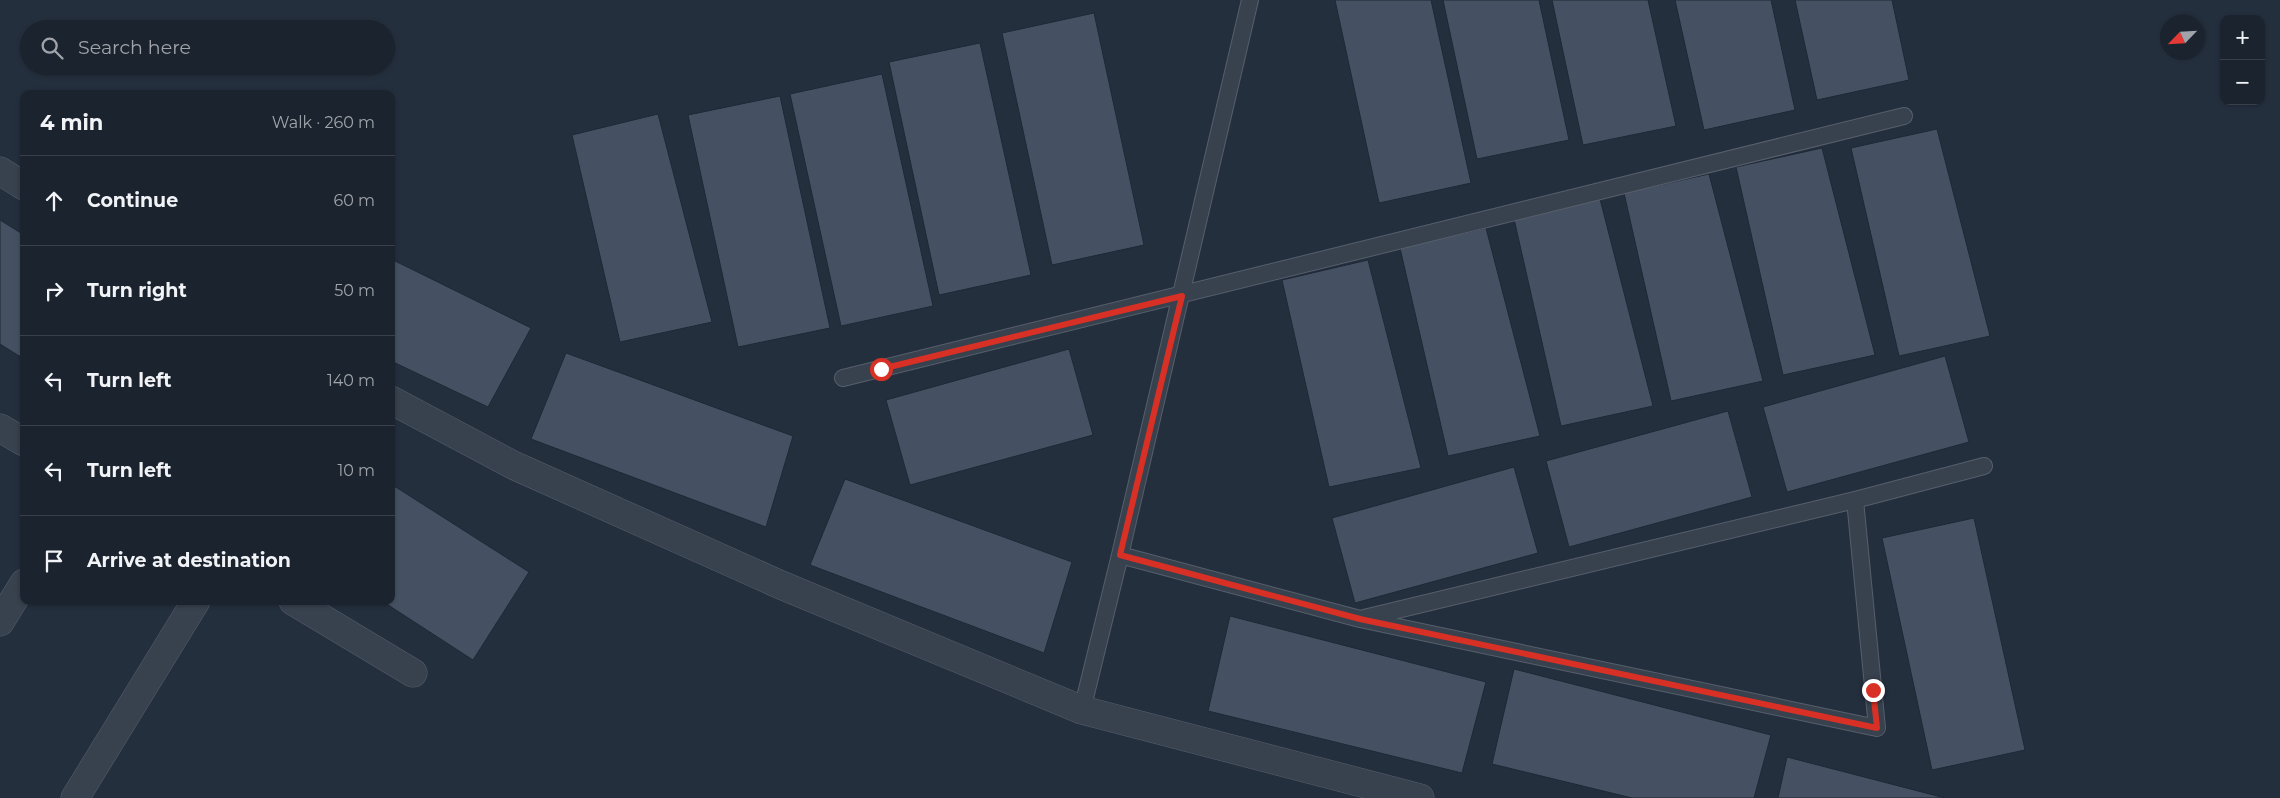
<!DOCTYPE html>
<html lang="en">
<head>
<meta charset="utf-8">
<style>
	:root { --surface:#1b232e; --page:#242b36; --text:#f1f3f6; --muted:#a0a4aa; --line:#39404a }
	body { margin:0; font-family:Montserrat,sans-serif; background:var(--page); color:var(--text) }
	.controls { position:absolute; right:15px; top:15px; display:grid; overflow:hidden; border-radius:10px; box-shadow:0 1px 4px #0004 }
	.controls button { width:45px; height:45px; display:grid; place-items:center; padding:0; border:0; border-bottom:1px solid var(--line); background:var(--surface); color:var(--text); font:25px sans-serif }
	.compass { position:absolute; left:2160px; top:15px; width:45px; height:45px; border-radius:50%; background:var(--surface); box-shadow:0 1px 4px #0004; rotate:245deg }
	.stop { position:absolute; width:15px; height:15px; margin:-11px; border:4px solid #d93025; border-radius:50%; background:#fff }
	.stop.end { background:#d93025; border-color:#fff; box-shadow:0 1px 5px #0008 }
	.list { margin:0; padding:0; list-style:none }
	h2 { display:flex; justify-content:space-between; align-items:center; height:65px; margin:0; padding:0 20px; font-size:21px }
	h2 small { font-size:16px; font-weight:400; color:var(--muted) }
	.list li { display:grid; grid-template-columns:32px 1fr auto; gap:15px; align-items:center; box-sizing:border-box; height:90px; padding:0 20px; border-top:1px solid var(--line) }
	.list b { display:block; font-size:19px; white-space:nowrap }
	.list em { font-size:16px; font-style:normal; color:var(--muted) }
	.icon { flex:none; width:28px; height:28px; fill:none; stroke:currentColor; stroke-width:2; stroke-linecap:round; stroke-linejoin:round }
	.map { position:relative; flex:none; width:2280px; height:798px; overflow:hidden }
	.search { position:absolute; background:var(--surface); box-shadow:0 1px 4px #0004; left:20px; top:20px; width:375px; height:55px; display:flex; align-items:center; gap:12px; box-sizing:border-box; padding:0 18px; border-radius:28px; color:var(--muted); font-size:19px }
	.panel { position:absolute; background:var(--surface); box-shadow:0 1px 4px #0004; left:20px; top:90px; width:375px; height:515px; border-radius:10px }
	.map>svg:first-child { display:block }
</style>
</head>
<body>
<div class="map">
<svg width="2280" height="798" viewBox="0 0 2280 798">
	<rect width="100%" height="100%" fill="#242f3e"/>
	<path fill="#455162" stroke="#1f2835" d="M1335 0H1431L1471 183 1379 203Z
		M1443 0H1539L1569 140 1477 159Z
		M1552 0H1648L1676 126 1583 145Z
		M1675 0H1771L1795 110 1704 130Z
		M1795 0H1892L1909 80 1817 100Z
		M1094 13 1144 245 1052 265 1002 33Z
		M980 43 1031 275 939 295 889 62Z
		M882 74 933 306 841 326 790 94Z
		M780 96 830 328 738 347 688 115Z
		M658 114 712 322 620 342 572 135Z
		M1937 129 1990 336 1899 356 1851 148Z
		M1822 148 1875 355 1783 375 1736 167Z
		M1709 174 1763 381 1671 401 1624 193Z
		M1600 199 1653 406 1561 426 1514 219Z
		M0 220 24 235V359L0 344Z
		M1486 228 1540 436 1448 456 1400 248Z
		M391 259 531 328 488 407 391 361Z
		M1368 260 1421 468 1329 487 1282 280Z
		M1069 349 1093 435 910 485 886 400Z
		M566 353 793 436 766 527 531 439Z
		M1945 356 1969 442 1787 492 1763 407Z
		M1728 411 1752 497 1569 547 1546 461Z
		M1514 467 1538 553 1355 603 1332 518Z
		M845 479 1072 562 1044 653 810 565Z
		M391 484 529 572 473 660 382 601H391Z
		M1974 518 2025 750 1932 770 1882 538Z
		M1230 616 1486 682 1462 773 1208 711Z
		M1514 669 1771 735 1754 798H1632L1492 764Z
		M1787 757 1945 798H1778Z"/>
	<g fill="none" stroke-linecap="round" stroke-linejoin="round">
		<g stroke="#565f6c" stroke-width="18">
			<path id="service" d="M843 378 1904 116
				M1120 555 1360 619 1877 728 1855 500
				M1364 618 1855 500 1984 466
				M1082 710 1120 555 1250 0"/>
		</g>
		<g stroke="#565f6c" stroke-width="29">
			<path id="minor" d="M0 171 24 186
				M391 400 513 465 781 585 1082 710 1420 798
				M0 428 24 442
				M293 601 413 673
				M0 622 24 583
				M75 798 196 601"/>
		</g>
		<use href="#service" stroke="#38414e" stroke-width="16"/>
		<use href="#minor" stroke="#38414e" stroke-width="28"/>
	</g>
	<g fill="none" stroke-linecap="round" stroke-linejoin="round">
		<path stroke="#d93025" stroke-width="6" d="M881 369 1182 296 1120 555 1360 619 1877 728 1873 690"/>
	</g>
</svg>
<div class="controls">
<button>+</button>
<button>−</button>
</div>
<svg class="compass" viewBox="-18 -18 36 36"><path d="M0-13l5 13h-10z" fill="#e53935"/><path d="M0 13l5-13h-10z" fill="#a0a4aa"/></svg>
<div class="stop" style="left:881px;top:369px"></div>
<div class="stop end" style="left:1873px;top:690px"></div>
<div class="search"><svg class="icon" aria-label="search" viewBox="0 0 24 24"><circle cx="10" cy="10" r="6"/><path d="M15 15l6 6"/></svg>Search here</div>
<section class="panel">
<h2>4 min<small>Walk · 260 m</small></h2>
<ul class="list">
<li><svg class="icon" aria-label="ahead" viewBox="0 0 24 24"><path d="M12 20V5M6 11l6-6 6 6"/></svg><div><b>Continue</b></div><em>60 m</em></li>
<li><svg class="icon" aria-label="right" viewBox="0 0 24 24"><path d="M7 20v-9h11M14 6l5 5-5 5"/></svg><div><b>Turn right</b></div><em>50 m</em></li>
<li><svg class="icon" aria-label="left" viewBox="0 0 24 24"><path d="M17 20v-9H6M10 6l-5 5 5 5"/></svg><div><b>Turn left</b></div><em>140 m</em></li>
<li><svg class="icon" aria-label="left" viewBox="0 0 24 24"><path d="M17 20v-9H6M10 6l-5 5 5 5"/></svg><div><b>Turn left</b></div><em>10 m</em></li>
<li><svg class="icon" aria-label="arrive" viewBox="0 0 24 24"><path d="M6 21V4h12l-3 4 3 4H6"/></svg><div><b>Arrive at destination</b></div></li>
</ul>
</section>
</div>
</body>
</html>
